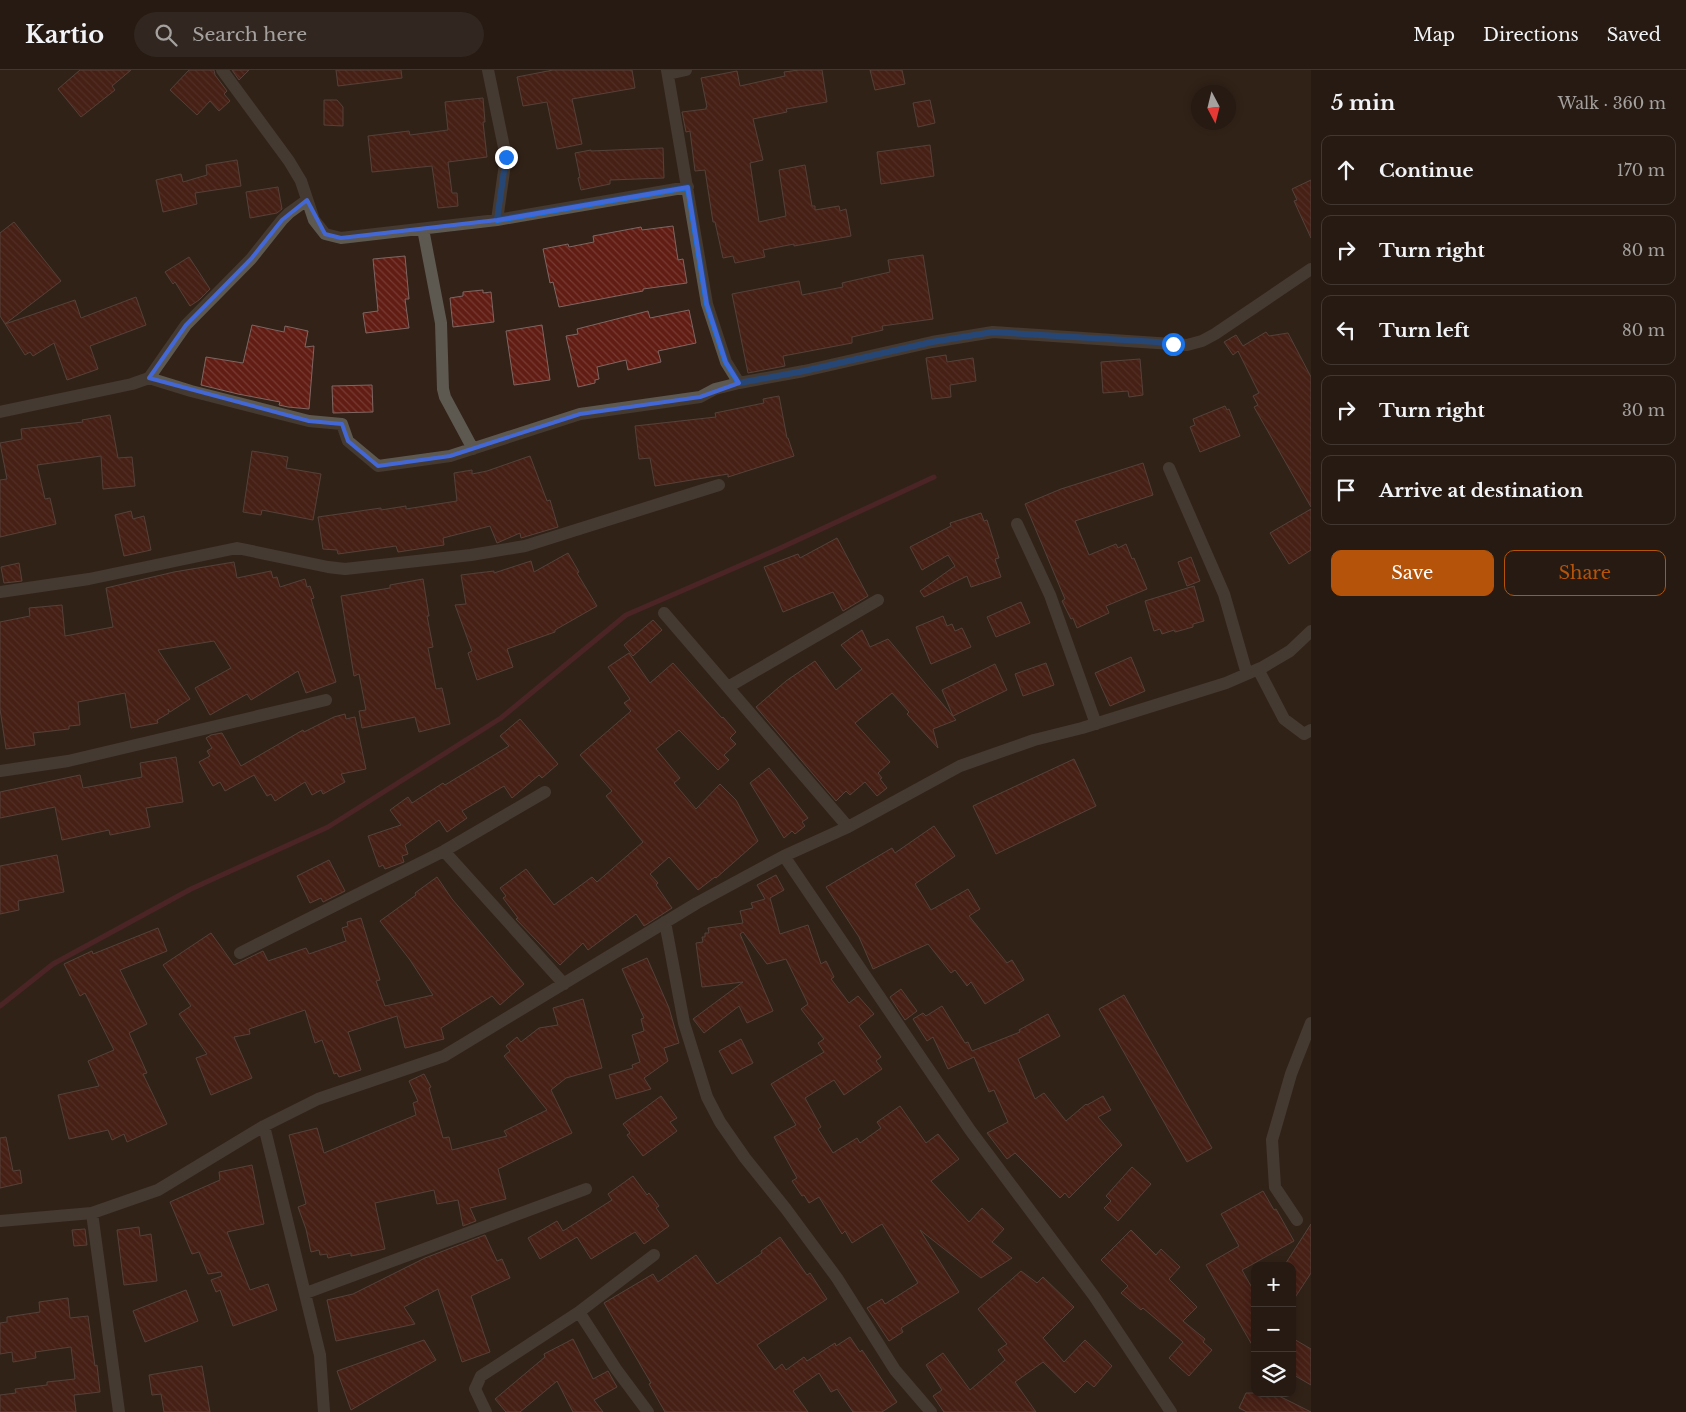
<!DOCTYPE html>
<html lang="en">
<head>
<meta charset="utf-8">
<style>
	:root { --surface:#261a12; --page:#322720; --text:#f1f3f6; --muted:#a4a19f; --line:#423832; --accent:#b45309 }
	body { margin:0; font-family:"Libre Baskerville",serif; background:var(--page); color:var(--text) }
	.controls { position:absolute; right:15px; bottom:15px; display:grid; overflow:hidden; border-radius:10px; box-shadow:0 2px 8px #0003 }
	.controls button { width:45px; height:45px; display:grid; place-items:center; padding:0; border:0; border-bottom:1px solid var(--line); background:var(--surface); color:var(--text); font:25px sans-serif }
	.compass { position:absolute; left:1191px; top:15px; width:45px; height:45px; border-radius:50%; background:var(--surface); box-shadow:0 2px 8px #0003; rotate:173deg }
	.stop { position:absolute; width:15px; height:15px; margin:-11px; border:4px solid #1a73e8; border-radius:50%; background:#fff }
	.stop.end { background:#1a73e8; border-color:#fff; box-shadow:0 1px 5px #0008 }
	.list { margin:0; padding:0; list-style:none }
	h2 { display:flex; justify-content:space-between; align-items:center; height:65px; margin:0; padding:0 20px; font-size:21px }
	h2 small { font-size:16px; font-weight:400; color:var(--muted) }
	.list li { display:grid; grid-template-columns:32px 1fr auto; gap:15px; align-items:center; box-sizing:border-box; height:70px; margin:0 10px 10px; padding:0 10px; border:1px solid var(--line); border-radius:10px }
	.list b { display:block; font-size:19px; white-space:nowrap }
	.list em { font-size:16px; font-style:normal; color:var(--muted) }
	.actions { display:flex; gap:10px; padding:15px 20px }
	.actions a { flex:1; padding:11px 0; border:1px solid var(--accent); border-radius:10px; text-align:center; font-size:18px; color:var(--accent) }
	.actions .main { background:var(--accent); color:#fff }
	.icon { flex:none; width:28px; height:28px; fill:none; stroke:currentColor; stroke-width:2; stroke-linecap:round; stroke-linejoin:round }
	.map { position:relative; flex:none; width:1311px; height:1342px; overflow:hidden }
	header { display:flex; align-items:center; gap:30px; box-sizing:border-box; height:70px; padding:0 25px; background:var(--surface); border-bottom:1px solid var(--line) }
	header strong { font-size:24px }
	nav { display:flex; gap:28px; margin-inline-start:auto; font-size:18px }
	.search { width:350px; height:45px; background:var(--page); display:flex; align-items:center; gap:12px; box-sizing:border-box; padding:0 18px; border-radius:28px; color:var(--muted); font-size:19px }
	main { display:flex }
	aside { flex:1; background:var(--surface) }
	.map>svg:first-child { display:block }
</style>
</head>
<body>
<header>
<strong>Kartio</strong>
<div class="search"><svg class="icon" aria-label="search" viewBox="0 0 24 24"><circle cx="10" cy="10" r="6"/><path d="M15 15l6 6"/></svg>Search here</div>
<nav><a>Map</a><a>Directions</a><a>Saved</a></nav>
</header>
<main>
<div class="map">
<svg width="1311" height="1342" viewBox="0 0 1311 1342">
	<defs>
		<pattern id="building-back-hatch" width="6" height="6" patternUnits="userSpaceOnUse" patternTransform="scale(1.25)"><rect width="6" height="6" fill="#611c13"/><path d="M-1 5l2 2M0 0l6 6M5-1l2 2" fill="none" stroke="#773c34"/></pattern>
	</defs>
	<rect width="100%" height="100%" fill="#322218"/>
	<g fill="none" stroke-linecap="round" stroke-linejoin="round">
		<path stroke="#6c2638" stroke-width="5" d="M0 936 53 894 191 819 328 757 501 648 626 545 776 480 934 407"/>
	</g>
	<path fill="url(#building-back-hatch)" stroke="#7e6662" d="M80 0H131L112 16 115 20 81 47 58 19Z
		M189 0H214L215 5 227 21 224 24 230 31 219 41 210 31 197 45 170 20Z
		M232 0H249L239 10Z
		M336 0H401L402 8 338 16Z
		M553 0H632L635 18 572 29 582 74 557 79 547 32 523 36 517 7Z
		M799 0H822L827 32 786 39 787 42 753 49 763 90 750 93 759 152 786 146 779 100 805 95 812 136H815V140L839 136 840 141 846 139 851 166 794 176V174L763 180 765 187 735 193 733 186 723 188 715 152H713L705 100 695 101 690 61 686 62 682 42 706 39V37H707L701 8 737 1 740 16 785 6 784 2Z
		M870 0H902L905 14 875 20Z
		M483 28 485 52H483L487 87 448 92 452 123H457L458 136 438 138 432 96 372 102 368 66 409 61 410 65 448 60 445 32Z
		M324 30H337L343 37V56L324 55Z
		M930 30 935 53 918 57 913 33Z
		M930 75 934 106 881 114 877 82Z
		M663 78 664 108 610 110V114L581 120 578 108 580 107 575 83 591 80V81Z
		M237 90 241 116 195 123 197 134 163 142 156 110 181 104 183 112 207 105 206 95Z
		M1311 110V168L1294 131 1297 130 1292 119Z
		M278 117 282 139 277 143 250 148 246 122Z
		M14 152 61 211 5 254 75 230 81 248 136 227 146 255 90 276 98 299 67 310 54 273 33 286 30 282 25 285 0 246V163Z
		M673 156 678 190 683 189 687 213 643 219V221L559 237 553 212 550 213 543 179 568 174 569 177 594 172 593 166 641 157 642 160Z
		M923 185 933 249 882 256 883 260 852 267V273L783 286 785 296 748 303 732 224 799 211 802 225 843 217 842 213 890 202 888 190Z
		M405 186 409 229H405L409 258 366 263 363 243 378 241 373 189Z
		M189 187 210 219 199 230 190 236 175 212 173 214 165 202Z
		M483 220V223L491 222 494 252 453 257 450 228 463 226V222Z
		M689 240 696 273 658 281 661 292 628 300 626 290 597 297 599 309 595 310V313L578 317 566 266 578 264 577 259 648 241 650 248Z
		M252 255 284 262 285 256 308 261 305 277 314 276 309 339 288 337 279 335 280 332 238 324 201 315 206 287 243 293Z
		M542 255 550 310 514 315 506 261Z
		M1266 262 1269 266 1288 263 1311 307V437L1254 337 1258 335 1253 326 1259 323 1238 281 1233 285 1224 272 1236 265 1243 276Z
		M946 285 947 292 973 288 976 311 950 315 951 327 932 329 926 288Z
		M1140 289 1143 325 1129 327 1128 321 1103 323 1101 292Z
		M372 315 373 342 333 343 332 316Z
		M779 326 787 368H788L794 386 728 407V404L655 416 650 388 639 389 635 356 716 347 715 343 764 333 763 329Z
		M1225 336 1227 340 1229 339 1240 366 1200 382 1190 357 1195 355 1193 349Z
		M110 345 118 388 132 387 135 416 103 419 101 386 37 395 45 429 50 428 56 454 0 467V410L7 409 0 373 22 369 21 359 83 352 82 350Z
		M252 381 288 387 286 398 321 404 313 450 262 440 261 445 243 442Z
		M530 386 547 431 550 430 558 457 521 468 520 463 497 473 490 456 443 468 444 475 398 482 396 476 338 484 337 480 323 479 318 447 381 438V440L406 436V439L457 431 454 403 472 400V404L487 401Z
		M1143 393 1153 425 1075 451 1089 485 1116 474 1118 478 1126 474 1132 489 1134 488 1147 519 1106 536 1109 543 1077 558 1073 548 1071 549 1062 531 1065 529 1025 434 1061 419Z
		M1311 439V480L1289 494 1270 463Z
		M131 441 133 449 144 446 151 480 124 486 115 445Z
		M981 443 984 451 987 450 999 488 995 489 1001 507 971 517 967 506 924 527 920 521 955 496 948 485 922 500 910 477 951 456 950 453Z
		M837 468 868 526 843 541 833 522 783 542 764 497 798 484 800 488Z
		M568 483 579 502 577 503 597 536 555 560V562L507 579 513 597 477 610 468 583 472 581 455 535 466 534 461 505 494 501V503L531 491 534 502Z
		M1191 487 1200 511 1187 516 1178 492Z
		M234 492 237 508 271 501 273 508 277 507 280 517 305 509 307 517 310 516 314 528 311 529 336 612 306 623 298 601 251 630 247 624 210 645 195 618 231 598 214 571 158 580 190 629 170 642 168 639 169 643 157 650 158 653 131 658 125 623 78 632 80 655 69 656V659L33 663 35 675 6 679 0 639V552L30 546 29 538 62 535 65 566 113 557 106 518 174 502Z
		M19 493 22 511 4 513 1 497Z
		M423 509 429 546H427L433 577 428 578 436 619 442 618 450 654 419 662 415 647 362 658 359 641 366 640 359 604 354 606 341 526 390 518V515Z
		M1194 516 1204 551 1193 554V557L1175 562 1174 560 1162 564 1160 559 1154 561 1145 531Z
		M1021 532 1030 553 996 567 987 547Z
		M943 546 947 556 952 554 955 561 962 558 971 577 931 594 916 557Z
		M653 550 662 560 633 586 624 575Z
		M862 560 870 577 888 569 956 650 933 659 938 678 907 644 909 642 892 623 855 653 890 692 878 703 882 708 880 709 887 718 877 726 865 712 850 725 846 721 836 731 756 637 786 611 815 591 836 620 862 599 841 575Z
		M629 583 650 613 673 593 722 648 723 647 736 662 730 668 736 674 724 685 729 690 718 700 679 660 656 679 680 708 674 713 696 739 720 714 736 730 758 771 716 808 715 807 698 820 669 787 650 804 658 813 656 815 672 838 644 856 636 844 588 880 583 873 560 895 516 849 518 848 503 828 506 826 500 818 526 799 554 835 592 807 597 812 643 772 606 726 612 721 580 685 631 641 624 633 630 629 608 597Z
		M1131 587 1145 621 1110 636 1095 603Z
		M1046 593 1054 615 1023 626 1015 604Z
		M995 594 1007 620 953 646 942 620Z
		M345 644 346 649 355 647 366 699 341 704 345 712 323 724 321 720 312 725 305 712 275 731 271 724 267 726 254 705 225 721 220 712 213 716 199 692 210 686 207 681 212 678 206 668 211 665 222 663 241 696 303 660 304 662 334 647Z
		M520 649 558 694 542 708 539 705 512 728 504 716 462 741 467 748 447 762 439 750 405 775 408 784 402 786 404 792 385 799 383 795 379 797 368 766 401 755 390 740 408 727 412 733 443 713 445 715 509 676 500 666Z
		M176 687 183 732 146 738 150 757 110 765 109 760 62 770 55 737 0 748V722L80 705 83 718 142 707 140 693Z
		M1074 689 1096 736 996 784 973 736Z
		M769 698 808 748 802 752 805 756 795 764 792 761 784 768 750 713Z
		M934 756 955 786 915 814 931 840 968 819 980 839 969 846 1007 893 1012 890 1024 910 985 934 971 912 967 916 955 900 951 903 928 874 873 899 859 867 826 817 892 778 895 783Z
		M57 785 64 822 18 831 19 840 0 844V796Z
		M329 790 345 821 323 832 321 828 310 833 297 806Z
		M776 805 784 820 770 828 780 864 808 855 821 894 826 891 834 907 831 909 849 933 858 926 874 944 859 956 881 987 876 991 882 999 844 1025 834 1010 805 1028 821 1057 818 1059 833 1083 857 1068 860 1073 881 1058 877 1052 900 1036 926 1073 938 1064 959 1089 931 1111 969 1152 982 1138 1004 1159 992 1172 1012 1188 981 1208 920 1160 959 1222 901 1258 903 1262 889 1271 867 1238 882 1229 885 1234 918 1213 882 1154 852 1173 845 1161 842 1164 819 1127 809 1133 804 1125 802 1126 792 1111 797 1108 774 1067 796 1055 771 1014 824 982 818 973 824 969 801 939 808 934 786 889 767 894 743 862 740 864 773 941 747 953 739 936 704 963 693 949 743 912 702 917 696 873 703 872 702 867H705V863H709L708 858 743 853 740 841 753 838 751 833 765 829 757 815Z
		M437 807 452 829 524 914 500 935 492 926 441 958 444 969 405 978 397 946 348 962 361 1000 339 1007 337 1003 334 1004 322 970 315 973 305 940 249 959 250 964 234 967 252 1008 211 1025 196 988 207 984 179 944 191 936 163 895 211 863 234 895 263 881 268 891 306 878 309 884 346 871 342 858 348 856 347 852 361 848 380 910 376 911 385 936 433 925 410 890 380 851 416 825 415 823Z
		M158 858 167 881 120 900 147 954 129 963 147 1003 143 1004 167 1054 127 1072 124 1064 112 1070 108 1060 69 1069 58 1025 99 1016 88 991 114 980 85 923 80 926 64 894 92 881 93 884Z
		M647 888 669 938 679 973 664 978 668 991 644 1008 651 1019 616 1029 609 1005 633 998 632 995 640 992 632 965 644 961 641 949 644 948 622 899Z
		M901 919 917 941 905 950 890 927Z
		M1124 925 1212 1078 1187 1092 1099 939Z
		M583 929 602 998 566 1008 551 1020 572 1063 498 1099 506 1129 470 1138 476 1151 463 1156 458 1130 437 1134 434 1120 375 1133 385 1179 351 1186V1183L328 1188 327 1184 320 1185 319 1180 311 1182 306 1159 298 1137 306 1134 289 1065 317 1058 324 1083 416 1045 413 1033 418 1031 409 1011 424 1004 431 1017 429 1018 443 1068 449 1067 452 1080 507 1066 504 1061 547 1040 504 986 510 981 506 976 517 967 521 972 539 958 558 955 553 938Z
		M942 936 965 973 968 972 972 981 1020 962 1019 960 1048 944 1060 966 1018 989 1035 1029 1044 1023 1066 1051 1086 1034 1087 1035 1103 1026 1111 1040 1098 1047 1122 1075 1069 1128 1065 1123 1060 1128 1015 1083 1007 1089 987 1063 1008 1052 994 1020 989 1022 974 987 948 999 933 967 927 971 913 949 923 943 926 946Z
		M741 969 753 993 732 1004 719 981Z
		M661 1026 677 1048 670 1052 677 1061 643 1086 627 1065 630 1063 623 1054Z
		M6 1067 13 1101 20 1100 22 1113 0 1118V1068Z
		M252 1095 264 1154 227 1162 250 1220 268 1214 277 1240 233 1256 220 1220 216 1222 211 1210 222 1206 221 1202 208 1204 199 1182 192 1184 170 1132 220 1110 219 1102Z
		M1132 1097 1151 1114 1118 1151 1104 1138 1111 1131 1106 1126Z
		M633 1106 647 1125 649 1123 659 1136 656 1138 669 1156 644 1174 635 1162 591 1189 577 1167 540 1189 528 1168 557 1151 563 1161 612 1130 608 1124Z
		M1263 1121 1274 1140 1276 1139 1294 1171 1242 1200 1255 1223V1280L1206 1195 1239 1176 1221 1144Z
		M1311 1154V1203L1292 1232V1196H1284Z
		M139 1157 140 1166 151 1164 157 1211 124 1215 117 1160Z
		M85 1159 87 1175 74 1176 72 1160Z
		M1131 1160 1156 1185 1161 1179 1180 1197 1169 1209 1197 1237 1183 1251 1205 1269 1203 1272 1212 1280 1189 1306 1169 1288 1183 1272 1143 1238 1141 1240 1121 1223 1128 1216 1101 1190Z
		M485 1165 497 1191 502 1189 510 1208 471 1226 490 1282 462 1292 438 1219 404 1237 415 1254 336 1271 327 1230 353 1224 425 1188Z
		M780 1167 807 1205 810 1203 827 1229 757 1275 775 1300 782 1294 786 1300 804 1287 807 1291 835 1273 836 1276 850 1267 860 1282 862 1280 897 1332 882 1342H853L837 1319 831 1322 819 1303 793 1321 808 1342H665L649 1314 651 1313 604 1233 653 1204 658 1212 696 1185 717 1214 762 1183 761 1181Z
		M1021 1201 1037 1213 1043 1207 1074 1237 1043 1268 1064 1292 1085 1270 1112 1296 1094 1317 1087 1311 1075 1323 1043 1292 1015 1312 1036 1342H944L933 1326 942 1320 926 1295 943 1283 970 1320 1005 1290 998 1280 1007 1274 978 1239Z
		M186 1220 198 1251 145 1272 133 1241Z
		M68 1228 70 1248 88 1246 95 1296 97 1295 100 1322 74 1325 76 1342H0V1325L16 1323 15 1319 47 1315V1312L75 1309 71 1277 35 1282 36 1288 13 1292 12 1282 0 1284V1253L7 1252V1247L40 1242 39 1232Z
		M1292 1268 1311 1279V1315L1292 1304Z
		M573 1269 593 1309 608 1301 617 1317 594 1330 603 1342H573L557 1311 520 1342H506L495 1329 545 1287 544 1284Z
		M424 1270 436 1290 351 1340 337 1301Z
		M202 1296 210 1342H164L161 1324 152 1325 149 1305Z
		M1246 1323H1273L1311 1342H1247L1239 1338Z"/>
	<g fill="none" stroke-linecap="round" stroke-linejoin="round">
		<path stroke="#5d5850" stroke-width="12" d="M222 0 289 91 301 111 314 150 325 164 341 168 497 150 688 117
			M488 0 506 87 497 150
			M667 0 707 234 726 292 739 313
			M668 4 686 0
			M423 159 441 253 443 319 445 327 473 379
			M149 308 191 321 309 351 342 354 348 371 378 396 450 386 580 344 700 327 715 319 739 313 804 301 932 272 993 262 1187 275 1202 271 1215 264 1311 199
			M0 342 132 314 149 308 186 255 251 189 282 150 289 143 307 130
			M1169 398 1224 524 1247 604
			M1017 454 1050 525 1096 654
			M0 522 89 509 237 478 328 497 345 499 471 485 525 476 719 415
			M664 543 848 757
			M1258 599 1284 649 1304 664 1311 660
			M728 617 878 530
			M0 701 68 691 326 630
			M444 781 564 914
			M784 786 970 1060 1094 1226 1171 1342
			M665 852 684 953 707 1027 720 1052 745 1088 786 1139 837 1208 895 1300 931 1342
			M240 883 444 781 545 722
			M264 1056 320 1285 324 1342
			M92 1143 119 1342
			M1297 1150 1275 1117 1272 1070 1291 1004 1311 953
			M0 1151 92 1143 158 1120 264 1056 318 1029 444 986 697 833 784 786 848 757 960 696 1034 670 1082 658 1226 613 1263 597 1290 581 1311 561
			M306 1223 586 1119
			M579 1242 616 1299 648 1342
			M486 1342 475 1319 481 1306 579 1242 654 1185"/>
	</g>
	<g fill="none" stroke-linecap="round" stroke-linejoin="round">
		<path stroke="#1a73e8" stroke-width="6" d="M506 87 497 150 688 117 707 234 726 292 739 313 804 301 932 272 993 262 1157 272 1173 274"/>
	</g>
	<path d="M0 0H1311V1342H0ZM688 117 707 234 726 292 739 313 700 327 580 344 450 386 378 396 348 371 342 354 309 351 149 308 186 255 251 189 282 150 307 130 325 164 341 168 497 150Z" fill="#322218" fill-opacity=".55" fill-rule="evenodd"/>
	<path fill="none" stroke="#4368d5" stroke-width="4" stroke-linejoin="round" d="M688 117 707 234 726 292 739 313 700 327 580 344 450 386 378 396 348 371 342 354 309 351 149 308 186 255 251 189 282 150 307 130 325 164 341 168 497 150Z"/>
</svg>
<div class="controls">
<button>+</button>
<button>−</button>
<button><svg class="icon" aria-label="layers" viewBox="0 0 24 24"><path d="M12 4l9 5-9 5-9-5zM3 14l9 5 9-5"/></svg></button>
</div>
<svg class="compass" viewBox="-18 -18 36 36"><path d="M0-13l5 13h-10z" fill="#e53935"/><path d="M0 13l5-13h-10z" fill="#a4a19f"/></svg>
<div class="stop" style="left:1173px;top:274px"></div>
<div class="stop end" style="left:506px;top:87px"></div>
</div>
<aside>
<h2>5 min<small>Walk · 360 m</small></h2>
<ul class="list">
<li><svg class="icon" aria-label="ahead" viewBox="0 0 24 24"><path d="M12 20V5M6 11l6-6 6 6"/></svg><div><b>Continue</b></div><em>170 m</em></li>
<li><svg class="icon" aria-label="right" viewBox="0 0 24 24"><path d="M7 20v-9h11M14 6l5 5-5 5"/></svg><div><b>Turn right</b></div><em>80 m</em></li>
<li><svg class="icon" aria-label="left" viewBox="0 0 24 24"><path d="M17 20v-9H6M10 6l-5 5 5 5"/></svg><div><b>Turn left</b></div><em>80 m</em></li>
<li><svg class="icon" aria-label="right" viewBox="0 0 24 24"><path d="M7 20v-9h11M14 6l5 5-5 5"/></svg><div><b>Turn right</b></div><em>30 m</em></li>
<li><svg class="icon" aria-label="arrive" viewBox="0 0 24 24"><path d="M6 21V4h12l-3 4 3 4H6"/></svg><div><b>Arrive at destination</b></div></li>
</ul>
<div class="actions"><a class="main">Save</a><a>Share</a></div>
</aside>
</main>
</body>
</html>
